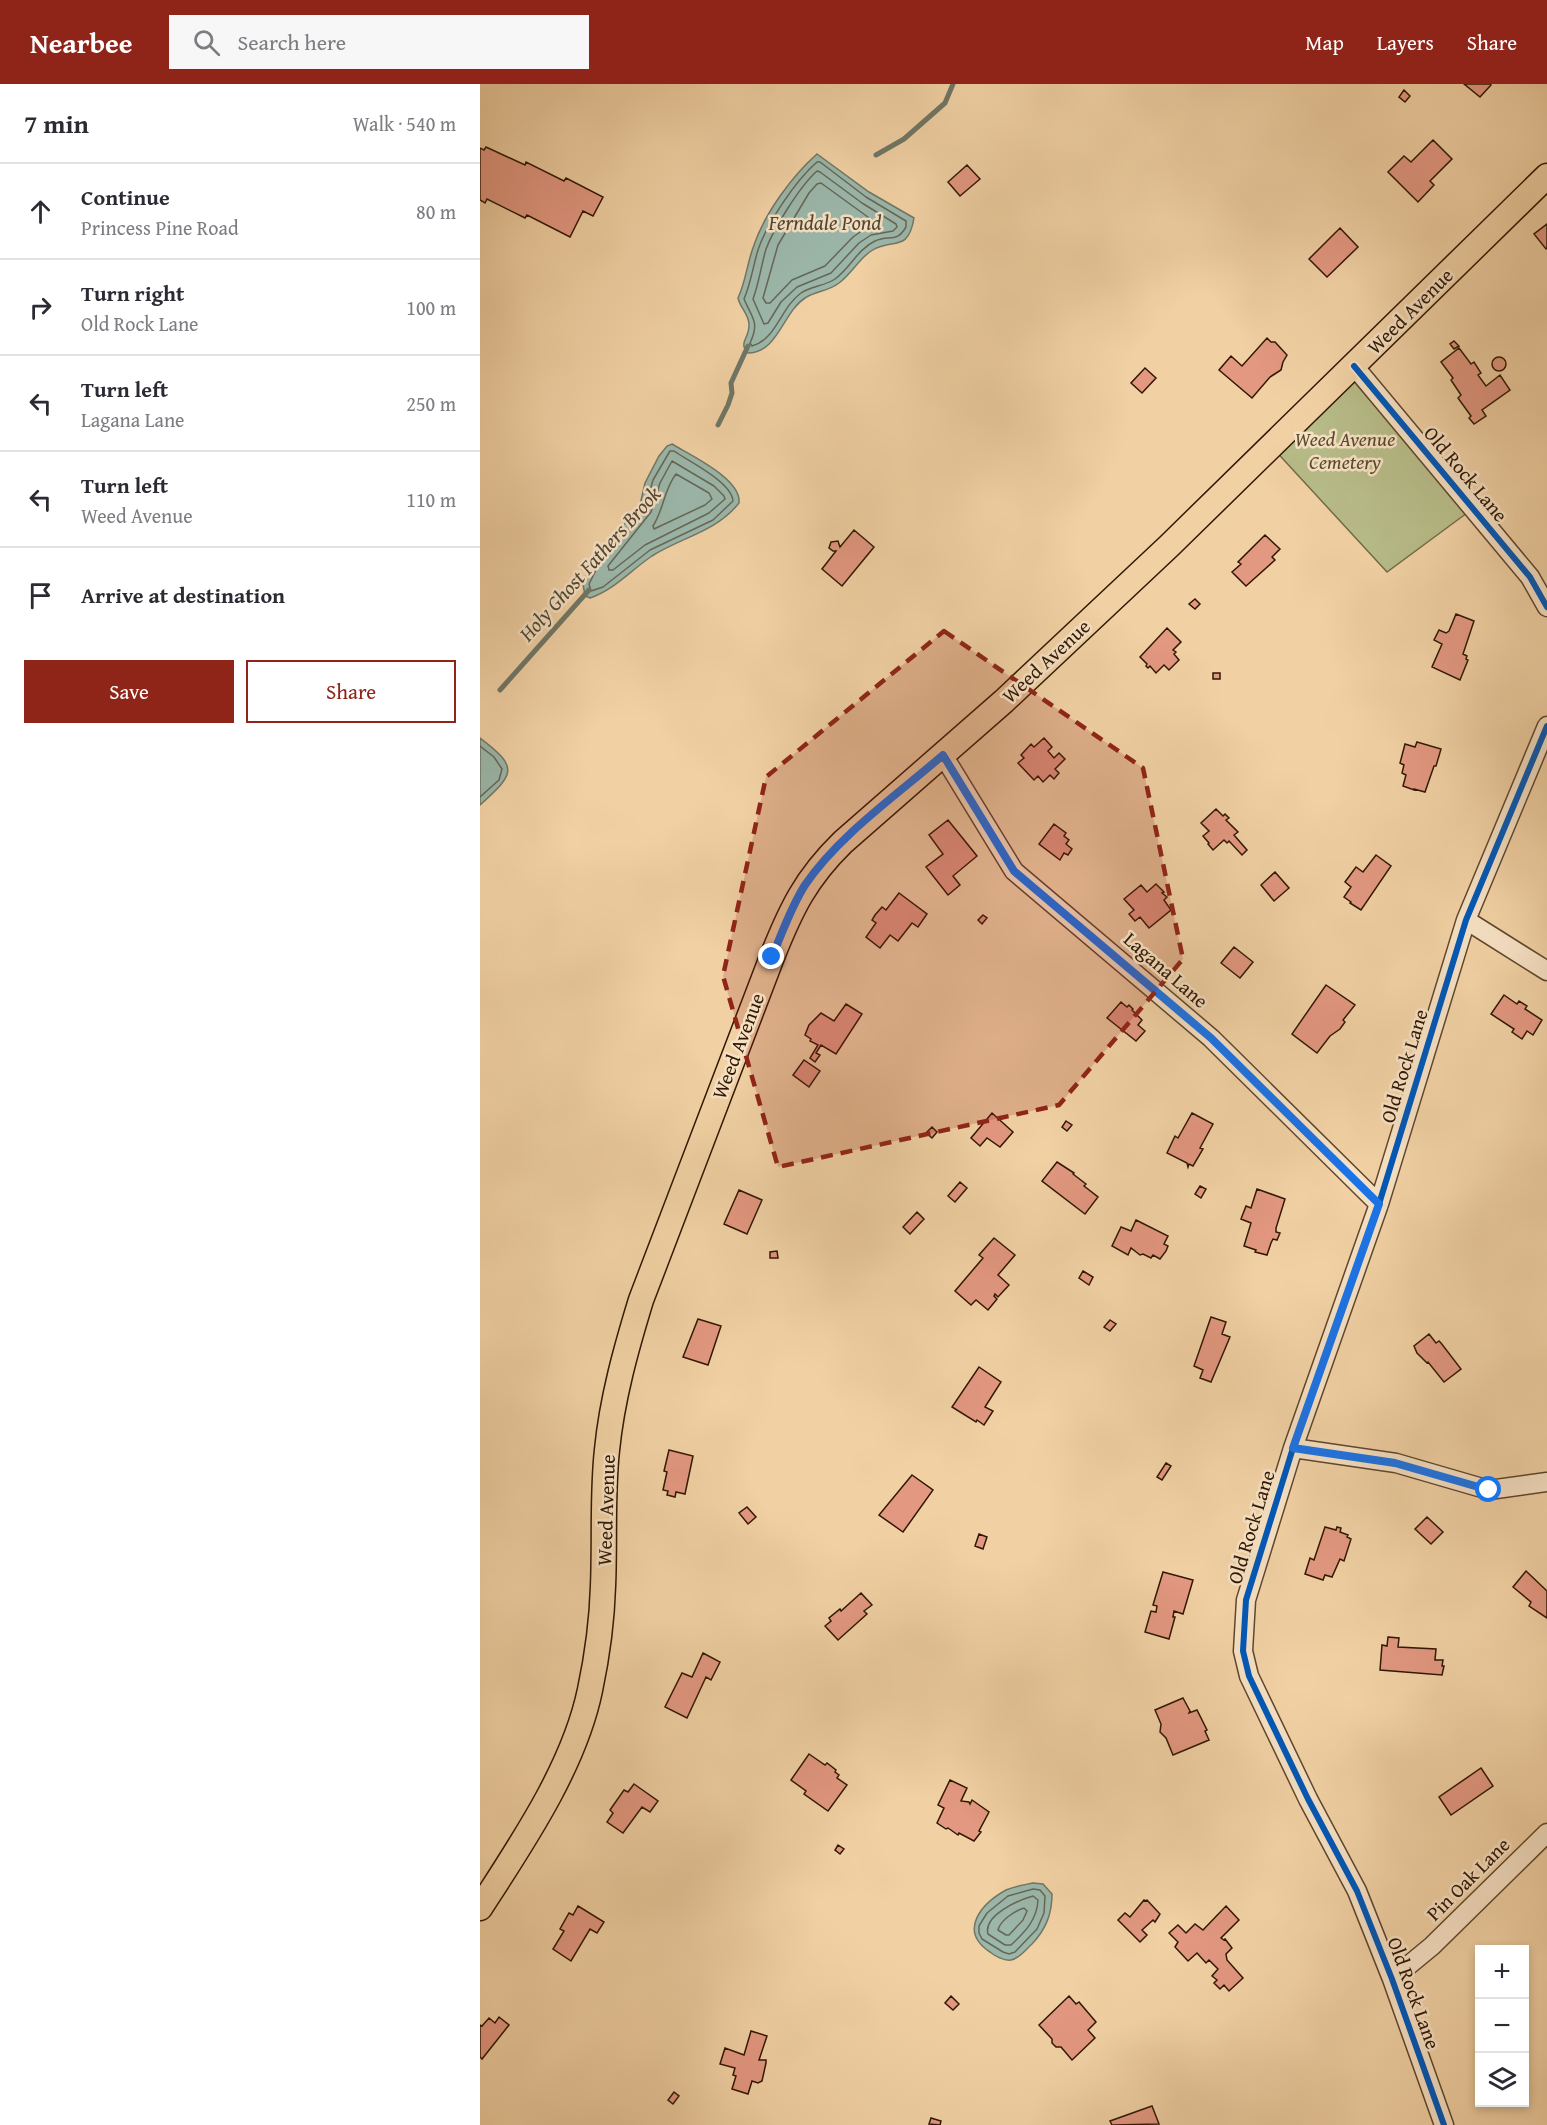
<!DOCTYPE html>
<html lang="en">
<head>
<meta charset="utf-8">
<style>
	:root { --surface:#fff; --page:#f7f7f7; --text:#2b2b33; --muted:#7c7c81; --line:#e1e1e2; --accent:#8f2418 }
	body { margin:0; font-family:"Gentium Book Plus",serif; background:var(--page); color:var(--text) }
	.controls { position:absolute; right:18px; bottom:18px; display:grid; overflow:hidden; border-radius:0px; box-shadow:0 3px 9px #0003 }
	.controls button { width:54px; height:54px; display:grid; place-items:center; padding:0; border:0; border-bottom:2px solid var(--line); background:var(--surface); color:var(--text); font:30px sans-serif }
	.stop { position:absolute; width:18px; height:18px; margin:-14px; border:4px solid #1a73e8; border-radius:50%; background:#fff }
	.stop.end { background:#1a73e8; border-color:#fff; box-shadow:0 2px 6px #0008 }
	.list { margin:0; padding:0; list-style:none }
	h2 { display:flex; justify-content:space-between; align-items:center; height:78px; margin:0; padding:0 24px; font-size:26px }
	h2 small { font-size:20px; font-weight:400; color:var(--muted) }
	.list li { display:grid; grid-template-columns:39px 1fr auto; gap:18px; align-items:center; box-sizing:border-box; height:96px; padding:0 24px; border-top:2px solid var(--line) }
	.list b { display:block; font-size:22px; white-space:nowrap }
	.list p { margin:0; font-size:20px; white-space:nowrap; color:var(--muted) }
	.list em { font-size:20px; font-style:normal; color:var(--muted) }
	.actions { display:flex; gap:12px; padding:18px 24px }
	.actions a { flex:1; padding:14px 0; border:2px solid var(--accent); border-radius:0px; text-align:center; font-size:21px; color:var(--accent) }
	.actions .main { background:var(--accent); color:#fff }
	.icon { flex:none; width:33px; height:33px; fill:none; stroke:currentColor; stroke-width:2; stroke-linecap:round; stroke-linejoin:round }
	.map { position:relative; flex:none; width:1067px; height:2041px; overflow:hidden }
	header { display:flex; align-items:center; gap:36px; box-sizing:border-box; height:84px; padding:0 30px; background:var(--accent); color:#fff }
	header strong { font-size:28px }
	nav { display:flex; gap:33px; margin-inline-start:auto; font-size:21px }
	.search { width:420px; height:54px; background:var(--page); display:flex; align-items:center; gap:15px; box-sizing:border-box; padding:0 21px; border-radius:0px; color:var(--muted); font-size:22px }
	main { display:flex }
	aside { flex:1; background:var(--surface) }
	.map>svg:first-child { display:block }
</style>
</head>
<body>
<header>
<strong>Nearbee</strong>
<div class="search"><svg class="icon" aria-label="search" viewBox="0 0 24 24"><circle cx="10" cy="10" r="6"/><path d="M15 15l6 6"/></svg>Search here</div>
<nav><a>Map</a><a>Layers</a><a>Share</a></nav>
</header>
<main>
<aside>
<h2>7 min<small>Walk · 540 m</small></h2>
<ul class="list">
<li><svg class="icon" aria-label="ahead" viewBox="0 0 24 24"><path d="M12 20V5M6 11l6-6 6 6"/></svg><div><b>Continue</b><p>Princess Pine Road</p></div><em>80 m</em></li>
<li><svg class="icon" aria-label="right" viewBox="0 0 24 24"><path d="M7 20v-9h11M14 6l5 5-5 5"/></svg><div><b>Turn right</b><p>Old Rock Lane</p></div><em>100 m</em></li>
<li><svg class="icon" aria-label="left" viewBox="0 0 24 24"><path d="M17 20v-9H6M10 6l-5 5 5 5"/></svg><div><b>Turn left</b><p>Lagana Lane</p></div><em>250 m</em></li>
<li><svg class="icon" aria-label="left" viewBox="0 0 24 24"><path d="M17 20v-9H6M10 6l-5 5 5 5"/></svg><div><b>Turn left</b><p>Weed Avenue</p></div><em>110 m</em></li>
<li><svg class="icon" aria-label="arrive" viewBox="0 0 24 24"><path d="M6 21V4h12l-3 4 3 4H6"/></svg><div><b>Arrive at destination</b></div></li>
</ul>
<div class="actions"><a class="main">Save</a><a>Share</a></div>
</aside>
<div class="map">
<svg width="1067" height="2041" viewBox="0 0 1067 2041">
	<rect width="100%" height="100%" fill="#f1d1a4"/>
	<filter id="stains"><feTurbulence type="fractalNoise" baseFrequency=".00333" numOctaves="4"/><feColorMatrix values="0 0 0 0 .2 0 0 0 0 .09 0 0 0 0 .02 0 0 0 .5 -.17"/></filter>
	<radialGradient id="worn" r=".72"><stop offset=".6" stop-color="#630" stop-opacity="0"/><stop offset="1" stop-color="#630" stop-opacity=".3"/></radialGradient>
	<path fill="#b7bc88" stroke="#746a46" stroke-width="1.5" d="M867 289 987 429 907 488 791 362Z"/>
	<path fill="#9bb7aa" stroke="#707767" stroke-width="1.5" d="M337 70 389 108 434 134C428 170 412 153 391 167 379 175 371 190 359 199 349 207 336 207 325 214 303 228 298 269 268 269 258 259 269 254 269 242 270 231 260 224 258 214 266 197 267 179 274 161 285 129 312 92 337 70Z
		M192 360C210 371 262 395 259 419 236 448 202 453 172 472 151 486 134 506 110 514L105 512 103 500 110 483 160 421 165 399 179 372 187 362Z
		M0 654C40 684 34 690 0 721Z
		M553 1799 563 1800 572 1810C572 1830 566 1845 552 1860 546 1865 539 1875 531 1876 524 1877 515 1872 510 1868 478 1847 501 1820 526 1806 535 1802 544 1801 553 1799Z"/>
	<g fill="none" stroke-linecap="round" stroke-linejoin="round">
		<path stroke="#666756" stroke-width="1.5" d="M337 78H340L386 113 426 137V143C416 160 409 150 395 157 378 165 370 184 355 195 345 202 331 202 321 209 301 223 296 256 272 262L270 259C280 238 272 234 264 215 271 199 273 182 278 166 287 139 316 96 337 78Z
			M337 87 340 88 382 119 416 140 417 143 413 147 391 151 379 159 351 189 317 203 301 218 288 239 284 240 273 215C279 199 281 182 286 165 294 144 320 102 337 87Z
			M341 99 392 136 393 139 373 153 345 182 312 196 290 219H286L283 214 298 161 329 109 337 100Z
			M190 367H194C208 377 252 398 253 417L233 436 170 466 123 503 111 507 109 500 116 486 165 424 173 396Z
			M192 377 234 402 244 412 245 415 229 429 165 461 133 486H129L128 482 171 428 180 399Z
			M196 390 229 409 232 415 225 421 174 445 173 442C184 425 184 405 196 390Z
			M0 662 14 673 22 685 19 696 0 713
			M553 1805 560 1806 565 1812 564 1829 557 1845 535 1868 529 1870 523 1868 502 1855 499 1849V1842L507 1829 528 1812Z
			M553 1812 558 1816C557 1836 545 1848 531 1861H525L508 1850C503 1831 539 1816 553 1812Z
			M544 1824 547 1827 543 1836 529 1851H526L518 1846C520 1837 534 1827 544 1824Z"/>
		<path stroke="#707767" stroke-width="5" d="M396 71 424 55 465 19 473 0
			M238 341 248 321 252 309 251 299 268 262
			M20 606 109 506"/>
	</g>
	<path fill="#e39881" stroke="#301703" stroke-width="1.5" d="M984 0H1010L1011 1 1000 13Z
		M924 6 930 12 925 18 919 13Z
		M953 56 972 75 950 97 954 101 938 118 908 88 924 72 931 78Z
		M6 63 45 81 46 78 84 97 86 94 123 113 113 132 103 127 90 153 47 131 45 134 7 115 5 119 0 116V64L4 66Z
		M487 81 500 95 480 112 468 98Z
		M1067 140V164L1066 165 1054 150Z
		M860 144 878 163 847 193 829 175Z
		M787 254 791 258H795L807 271 803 278 801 286 790 293 772 314 739 286 751 272 762 282Z
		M974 257 979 262 974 265 970 260Z
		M979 264 991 280 994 278 1001 289 998 291 1006 302 1020 291 1030 306 1002 326 1006 332 994 340 989 334 991 332 978 314 981 311 971 296 973 294 961 278Z
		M1012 280a7 7 0 1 1 14 0a7 7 0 1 1-14 0Z
		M665 284 676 294 662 309 651 299Z
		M374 446 394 463 362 502 342 485 356 467H353L349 464 351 458 358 457 360 463Z
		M785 451 800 465 792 473 795 476 766 502 752 488 761 480 758 478Z
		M715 515 720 520 715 525 709 520Z
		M976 530 994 537 983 570 987 572 986 575 988 576 980 596 952 583 962 560 954 556 959 546 966 549 969 547Z
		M687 544 701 558 693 566 696 568 694 570 699 576 689 586 684 581 676 589 670 582 668 584 666 582 667 580 660 573Z
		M733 589H740V595H733Z
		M564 654 572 663 568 667 574 674 579 669 585 675 575 685 579 689 574 695 570 691 563 698 558 692 554 696 538 679 544 674 541 671 551 660 554 663Z
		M937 658 961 665 956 682H954L945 708 934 705V706L923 702 926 691 922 689 924 681 920 679 925 660 935 663Z
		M736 725 743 732 745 730 749 734 746 736 758 748 754 751 767 766 762 771 749 757 747 759 744 756 733 766 728 760 729 759 723 752 729 747 721 739Z
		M468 736 497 772 473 792 480 801 468 811 446 783 463 770 449 751Z
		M574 740 586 749 584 752 589 756 586 760 592 765 588 771 584 769 580 776 559 760Z
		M896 771 911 782 881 826 870 819 871 818 864 813 871 803 865 798 876 783 883 788Z
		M795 788 809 804 794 817 781 801Z
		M676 800 684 808 682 809 687 813 684 816 691 826 669 844 660 833 655 837 649 830 654 826 644 815 661 801 667 808Z
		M419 809 447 830 438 843 432 839 418 857 410 851 400 864 386 853 396 839 392 836 395 831 402 823 406 826Z
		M503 831 507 834 502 840 498 836Z
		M754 863 773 878 760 894 741 879Z
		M846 901 875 921 863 936 865 938 860 945 850 952 837 969 812 950Z
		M1024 911 1037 920 1039 917 1047 922 1045 925 1062 936 1053 951 1047 947 1042 955 1032 948 1034 945 1011 930Z
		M641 918 647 923 649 921 653 925 652 926 662 936 658 941 665 947 656 957 627 934Z
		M366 920 382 930 356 970 341 961 336 969 340 971 335 978 330 974 338 961 330 957 331 955 325 951 329 941 341 929 354 937Z
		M324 976 340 987 329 1003 313 991Z
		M512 1029 533 1048 520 1063 507 1054 500 1062 491 1054Z
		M712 1029 733 1040 720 1064 723 1065 713 1082 709 1080 708 1083 707 1079 687 1069 695 1052 698 1054Z
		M586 1037 592 1041 587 1047 582 1043Z
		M452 1043 457 1048 452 1054 446 1049Z
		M577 1078 594 1089 593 1090 606 1100 604 1102 618 1113 605 1130 562 1097Z
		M480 1098 487 1104 475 1118 468 1112Z
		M720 1102 726 1105 721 1114 715 1110Z
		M777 1105 805 1115 796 1144V1148L800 1149 797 1156 793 1155 791 1159 787 1171 775 1168 776 1166 764 1162 771 1139 761 1135 766 1122 771 1124Z
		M259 1106 282 1116 267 1150 244 1140Z
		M437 1128 444 1135 430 1150 423 1143Z
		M656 1136 688 1152 684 1160 688 1162 686 1167 680 1175 673 1171 671 1174 663 1170 660 1171 651 1164 648 1171 632 1162 641 1143 651 1147Z
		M514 1154 535 1171 518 1191 529 1201 518 1213 515 1210 514 1212 517 1215 508 1226 496 1216 491 1221 475 1207 503 1174 499 1171Z
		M297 1167 298 1174H290V1168Z
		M603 1187 613 1193 609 1201 599 1194Z
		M731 1233 746 1238 742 1250 750 1253 731 1298 720 1294 723 1286 714 1282Z
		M218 1235 241 1242 228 1281 203 1273Z
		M630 1236 636 1240 630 1247 624 1243Z
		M949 1250 956 1259 959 1257 961 1259 981 1285 964 1298 948 1278 947 1279 937 1269 934 1262Z
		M499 1283 521 1298 505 1323 513 1327 504 1341 497 1336 496 1338 472 1323Z
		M189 1366 213 1372 205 1410 196 1408 195 1413 187 1411 188 1407 183 1406 187 1388 184 1387Z
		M686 1379 691 1382 682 1396 677 1393Z
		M432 1391 453 1406 423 1448 399 1431Z
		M267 1423 276 1433 268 1440 259 1429Z
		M947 1433 963 1448 951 1460 935 1445Z
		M845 1443 856 1446 857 1443 861 1444 860 1448 868 1451 867 1453 871 1455 864 1477 860 1475 852 1493 845 1491 843 1496 825 1490 830 1474 834 1476Z
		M499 1450 507 1453 503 1465 495 1462Z
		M1046 1487 1067 1507V1534L1049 1522 1051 1518 1033 1503Z
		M683 1488 713 1496 703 1530 694 1527 693 1533H695L689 1555 665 1548 671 1527 676 1528 677 1522 673 1521Z
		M381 1509 392 1521 384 1527 387 1530 358 1556 345 1542 351 1537 349 1534 360 1525 361 1527Z
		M908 1553 919 1554 918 1563 956 1565 955 1576H963L962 1582H964L962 1591 900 1586 902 1561 907 1562Z
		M223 1569 240 1578 231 1596 226 1593 207 1634 185 1623 202 1589 212 1593Z
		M703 1614 710 1627 709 1629 717 1626 727 1646 725 1647 729 1656 693 1671 686 1654 680 1648 681 1640 675 1626Z
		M329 1670 345 1681 347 1679 356 1686 355 1688 359 1691 357 1694 367 1701 348 1727 324 1710 326 1707 311 1696Z
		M1001 1684 1013 1702 971 1731 959 1713Z
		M470 1696 487 1704 481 1717 489 1718 490 1720 492 1716 509 1728 499 1747 501 1748 494 1757 479 1749 478 1751 468 1744 466 1745 457 1739 464 1724 458 1721Z
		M154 1700 178 1717 170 1728 162 1723 143 1749 127 1738 133 1729 130 1726 144 1706 148 1708Z
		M358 1761 364 1765 360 1770 355 1766Z
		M664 1816 666 1817 667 1816 680 1830 675 1838 673 1836 662 1846 667 1851 660 1858 638 1836 645 1829 650 1833Z
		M98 1822 124 1838 117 1849 110 1845 91 1877 73 1865 84 1847 80 1845 89 1829 93 1831Z
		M746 1822 759 1836 741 1854 744 1856 745 1855 752 1864 746 1870 747 1876 763 1894 749 1907 744 1901 740 1905 734 1899 737 1896 732 1892 738 1885 729 1876 726 1879 717 1869 708 1877 695 1863 698 1858 689 1849 698 1841 706 1849 715 1840 723 1846Z
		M471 1912 479 1920 473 1926 465 1919Z
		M589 1912 596 1920 599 1918 616 1938 608 1946 615 1954 592 1976 581 1963H576L572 1959V1955L559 1941Z
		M19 1933 29 1941 2 1975 0 1973V1941L2 1942 9 1934 15 1939Z
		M271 1947 287 1952 279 1976H286V1979L282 1997 278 1999 272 1997 268 2010 252 2005 256 1992 253 1991 255 1984 240 1980 245 1964 264 1971Z
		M194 2008 199 2012 193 2020 188 2016Z
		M672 2022 679 2040 632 2041 630 2037Z
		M451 2034 461 2037 460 2041 449 2040Z"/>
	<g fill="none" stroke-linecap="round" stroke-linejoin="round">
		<g stroke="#60462b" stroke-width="21">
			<path id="minor" d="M874 282 1050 493 1067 523
				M463 671 534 787 731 954 899 1120
				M986 836 1067 887
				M813 1364 916 1379 1009 1406 1067 1398
				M912 1895 952 1862 1067 1749
				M964 2041 912 1895 877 1807 828 1715 769 1592 763 1567 766 1516 813 1364 899 1120 986 836 1067 642"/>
		</g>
		<g stroke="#301703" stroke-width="27">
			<path id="major" d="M0 1824C42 1759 94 1683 110 1606 117 1573 122 1536 123 1502 125 1457 122 1411 127 1366 132 1315 146 1265 161 1216L292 873C311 825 326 794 363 758L524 617 689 462 1067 92"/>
		</g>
		<use href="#minor" stroke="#f6e1c4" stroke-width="18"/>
		<use href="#major" stroke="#f1d1a4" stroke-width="24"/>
		<g stroke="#f6e1c4" stroke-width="10">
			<path id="cycleway" d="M874 282 1050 493 1067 523
				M463 671 534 787 731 954 899 1120
				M964 2041 912 1895 877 1807 828 1715 769 1592 763 1567 766 1516 813 1364 899 1120 986 836 1067 642"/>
		</g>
		<use href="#cycleway" stroke="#0057b8" stroke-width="6"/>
	</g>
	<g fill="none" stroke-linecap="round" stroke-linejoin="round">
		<path stroke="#1a73e8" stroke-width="8" d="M292 873C302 849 311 823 325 801 359 751 417 711 463 671L534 787 731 954 899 1120 813 1364 915 1379 1009 1406"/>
	</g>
	<path fill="#8f2418" fill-opacity="0.2" stroke="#8f2418" stroke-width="4.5" stroke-dasharray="12 8" stroke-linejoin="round" d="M464 547 663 684 703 875 579 1021 298 1083 243 892 286 693Z"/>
	<g text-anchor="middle" stroke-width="5" stroke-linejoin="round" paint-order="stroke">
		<g font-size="20" fill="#301703" stroke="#f6e1c4">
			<text transform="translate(930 227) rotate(-45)" y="7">Weed Avenue</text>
			<text transform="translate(986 390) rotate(50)" y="7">Old Rock Lane</text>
			<text transform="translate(566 577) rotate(-43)" y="7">Weed Avenue</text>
			<text transform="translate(686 886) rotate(41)" y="7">Lagana Lane</text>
			<text transform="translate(258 962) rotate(-69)" y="7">Weed Avenue</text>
			<text transform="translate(924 982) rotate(-73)" y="7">Old Rock Lane</text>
			<text transform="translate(126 1426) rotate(-88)" y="7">Weed Avenue</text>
			<text transform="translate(771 1443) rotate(-73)" y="7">Old Rock Lane</text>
			<text transform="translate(988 1795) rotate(-45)" y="7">Pin Oak Lane</text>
			<text transform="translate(934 1909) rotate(70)" y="7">Old Rock Lane</text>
		</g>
		<g font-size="20" font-style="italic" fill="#58492b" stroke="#f6e1c4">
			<text x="865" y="362">Weed Avenue<tspan x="865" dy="23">Cemetery</tspan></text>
		</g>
		<g font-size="21" font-style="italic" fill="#504735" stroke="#f6e1c4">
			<text x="345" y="146">Ferndale Pond</text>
			<text transform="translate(110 480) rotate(-48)" y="7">Holy Ghost Fathers Brook</text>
		</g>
	</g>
	<rect width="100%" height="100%" filter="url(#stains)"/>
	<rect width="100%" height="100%" fill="url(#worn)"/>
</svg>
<div class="controls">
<button>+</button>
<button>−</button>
<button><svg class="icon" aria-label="layers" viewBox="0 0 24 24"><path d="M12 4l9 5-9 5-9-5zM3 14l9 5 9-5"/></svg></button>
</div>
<div class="stop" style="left:1009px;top:1406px"></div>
<div class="stop end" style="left:292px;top:873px"></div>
</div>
</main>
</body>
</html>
